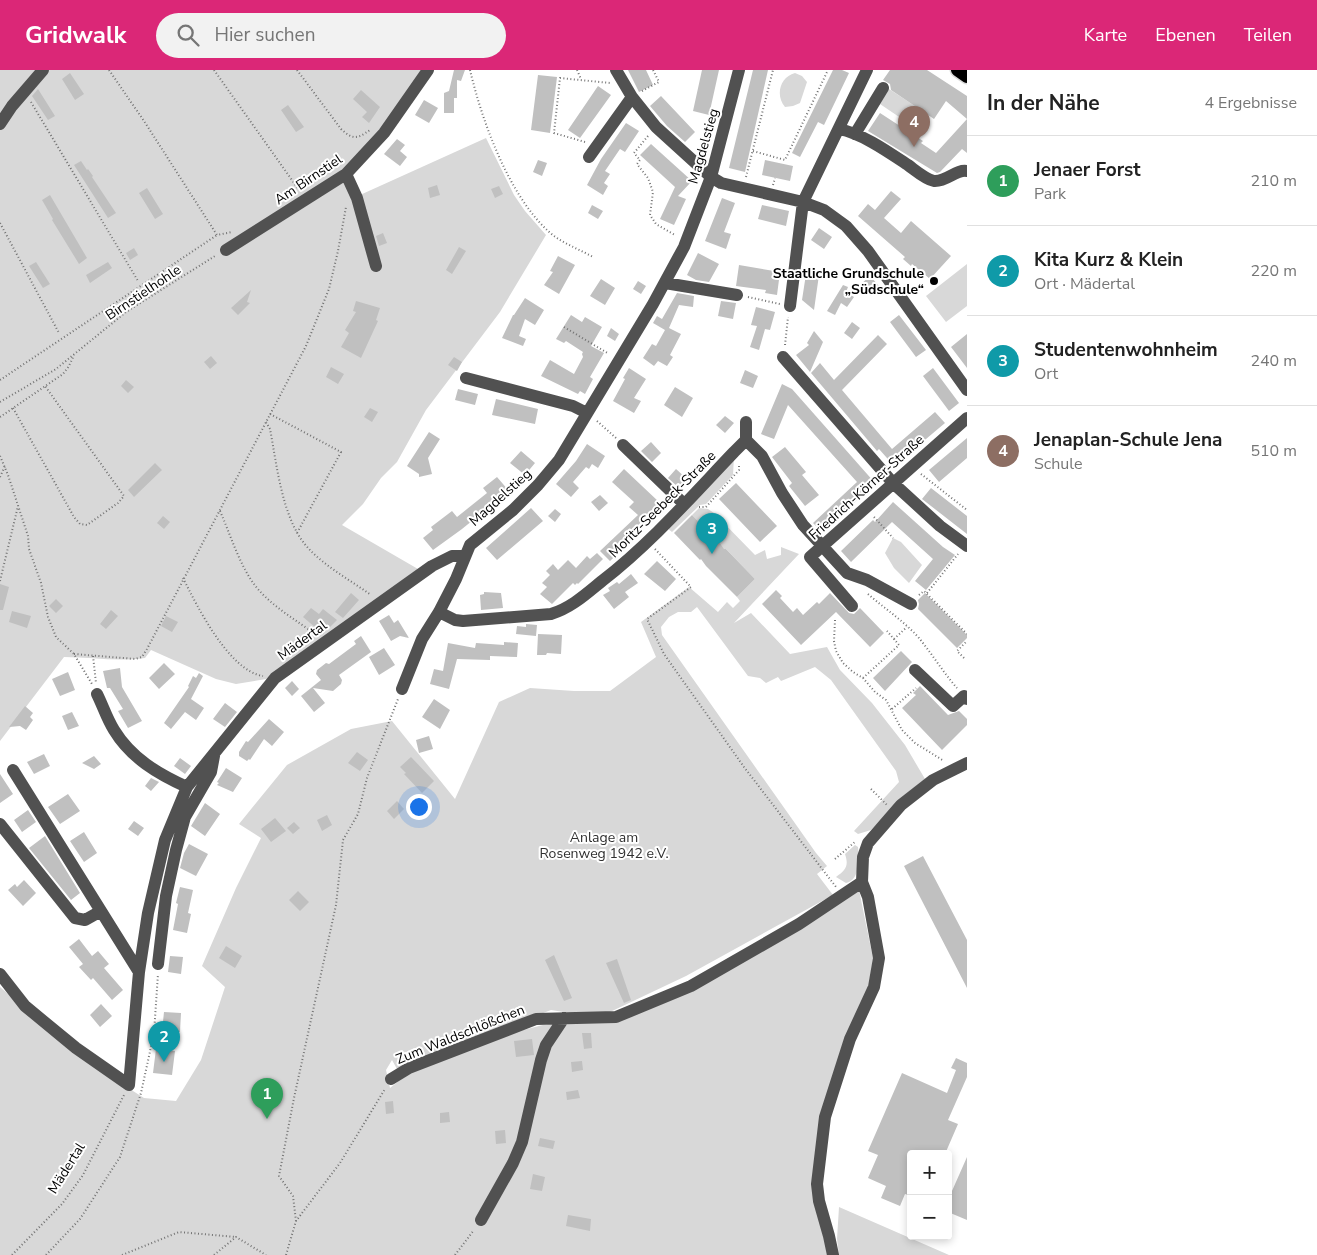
<!DOCTYPE html>
<html lang="de">
<head>
<meta charset="utf-8">
<style>
	:root { --surface:#fff; --page:#f2f2f2; --text:#222; --muted:#767676; --line:#e0e0e0; --accent:#db2777 }
	body { margin:0; font-family:"Nunito Sans",sans-serif; background:var(--page); color:var(--text) }
	.controls { position:absolute; right:15px; bottom:15px; display:grid; overflow:hidden; border-radius:5px; box-shadow:0 2px 8px #0003 }
	.controls button { width:45px; height:45px; display:grid; place-items:center; padding:0; border:0; border-bottom:1px solid var(--line); background:var(--surface); color:var(--text); font:25px sans-serif }
	.you { position:absolute; left:418px; top:736px; width:18px; height:18px; margin:-12px; border:4px solid #fff; border-radius:50%; background:#1a73e8; box-shadow:0 0 0 8px #1a73e833 }
	.badge { display:grid; place-items:center; width:32px; height:32px; border-radius:50%; background:var(--accent); color:#fff; font-size:16px; font-weight:700 }
	.pin { position:absolute; translate:-50% -41px; filter:drop-shadow(0 1px 2px #0008) }
	.pin::after { content:''; position:absolute; top:26px; width:18px; height:15px; background:inherit; clip-path:polygon(0 0,100% 0,50% 100%) }
	.list { margin:0; padding:0; list-style:none }
	h2 { display:flex; justify-content:space-between; align-items:center; height:65px; margin:0; padding:0 20px; font-size:21px }
	h2 small { font-size:16px; font-weight:400; color:var(--muted) }
	.list li { display:grid; grid-template-columns:32px 1fr auto; gap:15px; align-items:center; box-sizing:border-box; height:90px; padding:0 20px; border-top:1px solid var(--line) }
	.list b { display:block; font-size:19px; white-space:nowrap }
	.list p { margin:0; font-size:16px; white-space:nowrap; color:var(--muted) }
	.list em { font-size:16px; font-style:normal; color:var(--muted) }
	.icon { flex:none; width:28px; height:28px; fill:none; stroke:currentColor; stroke-width:2; stroke-linecap:round; stroke-linejoin:round }
	.map { position:relative; flex:none; width:967px; height:1185px; overflow:hidden }
	header { display:flex; align-items:center; gap:30px; box-sizing:border-box; height:70px; padding:0 25px; background:var(--accent); color:#fff }
	header strong { font-size:24px }
	nav { display:flex; gap:28px; margin-inline-start:auto; font-size:18px }
	.search { width:350px; height:45px; background:var(--page); display:flex; align-items:center; gap:12px; box-sizing:border-box; padding:0 18px; border-radius:28px; color:var(--muted); font-size:19px }
	main { display:flex }
	aside { flex:1; background:var(--surface) }
	.map>svg:first-child { display:block }
</style>
</head>
<body>
<header>
<strong>Gridwalk</strong>
<div class="search"><svg class="icon" aria-label="search" viewBox="0 0 24 24"><circle cx="10" cy="10" r="6"/><path d="M15 15l6 6"/></svg>Hier suchen</div>
<nav><a>Karte</a><a>Ebenen</a><a>Teilen</a></nav>
</header>
<main>
<div class="map">
<svg width="967" height="1185" viewBox="0 0 967 1185">
	<rect width="100%" height="100%" fill="#fff"/>
	<path fill="#d8d8d8" d="M0 0H423L394 47 349 99 360 125 486 68 514 125 525 141 546 165 500 242 426 340 397 392 381 408 363 434 342 455 418 499 266 609 236 614 216 609 151 580 145 588C117 592 92 587 64 587L0 671Z
		M795 3 802 6 807 12 800 33 793 36 785 37C775 25 780 7 795 3Z
		M889 19 918 38 908 53 880 34Z
		M967 194V236L946 252 926 226Z
		M734 387 733 405 706 434 700 435 672 462 667 458Z
		M699 438 708 439 714 443 755 485 765 480 767 489 781 485V477L799 484 734 553 751 543 790 584 827 577 840 600 872 633 905 675 925 709 902 727 871 760 858 764 854 761 899 712 896 701 831 610 815 597 781 611 778 607 766 613 760 608 748 606 697 537 691 542H678L669 547 661 557 662 565 816 783 827 796 817 804 833 825 686 906 610 942 570 943 551 940 397 999 392 990 386 1000 390 1018 407 1004 511 963 543 955 622 949 859 820 873 888 868 920 846 972 812 1118 830 1185H0V917L89 993 144 1028 176 1031 201 990 225 917 202 896 236 818 261 768 239 754 287 695 351 659 392 651 455 729 499 632 530 618 574 621H610L656 587 641 552 689 517 718 542 727 532 733 538 740 531 737 527 755 509 725 478 722 480 719 472 692 445Z
		M893 468 901 472 922 495 909 513 894 498 885 483Z
		M855 775 858 777C859 790 860 810 846 813L836 807C846 800 849 796 845 784Z
		M839 1137 949 1185H839L837 1169Z"/>
	<path fill="#c0c0c0" d="M454 0H465L461 11 457 10V28H454V43H444V23L449 21Z
		M628 0H646L653 15 639 22Z
		M702 0H719L709 45 693 41Z
		M753 0H768L745 102 729 98Z
		M833 0H842L849 3 824 55 818 52 800 87 792 83Z
		M890 0H927L967 26V83L962 79 940 102 937 103 868 61 880 43 923 71 921 73 936 83 967 49 946 31 934 49 891 20 890 14 883 10Z
		M70 3 84 24 75 30 62 9Z
		M538 5 557 7 550 63 531 60Z
		M598 16 611 25 580 68 568 60Z
		M38 19 55 46 48 50 32 26Z
		M361 20 380 37 369 53 362 47 367 42 353 29Z
		M661 26 695 62 685 72 667 56 650 36Z
		M424 30 438 38 429 53 415 45Z
		M288 35 304 57 296 62 281 40Z
		M626 53 639 61 625 82 620 79 605 101 610 104 604 113 608 116 603 125 587 115 601 89Z
		M397 69 405 75 400 81 407 87 400 96 384 84Z
		M651 74 692 111 678 126 686 129 674 155 660 149 675 117 640 85Z
		M538 90 547 93 542 106 533 102Z
		M765 90 793 96 790 111 762 105Z
		M81 91 87 100 88 99 93 106 92 107 116 143 108 148 74 95Z
		M437 115 440 125 430 128 428 118Z
		M499 116 503 124 495 128 491 119Z
		M147 118 163 144 155 149 139 123Z
		M891 121 901 129 884 148 901 163 911 151 951 186 930 209 912 194 911 196 903 189 905 187 858 146 868 134 875 140Z
		M50 125 87 188 79 194 52 150 53 149 42 130Z
		M722 128 735 133 724 162 731 164 726 179 705 171Z
		M592 135 603 141 598 149 588 143Z
		M762 135 789 141 786 156 758 149Z
		M819 158 832 167 824 179 811 170Z
		M383 163 387 173 379 176 376 166Z
		M459 177 466 181 452 204 446 200Z
		M134 178 138 185 130 190 126 183Z
		M698 183 719 194 709 212 696 210 687 205Z
		M558 186 575 195 559 224 544 215 553 202 550 201Z
		M36 192 50 214 43 218 29 196Z
		M108 192 112 198 90 213 86 205Z
		M739 195 780 202 777 225 765 223 766 220 736 216Z
		M806 204 819 205 814 240 802 230Z
		M870 206 880 217 871 226 860 215Z
		M601 209 615 218 605 235 590 226Z
		M638 211 646 216 641 224 633 219Z
		M843 215 848 217 846 222 854 227 847 237 841 233 835 245 827 241Z
		M251 220 247 232 250 233 238 245 231 238Z
		M677 223 694 226 693 237 679 235 669 258 681 264 670 285 673 287 667 296 658 291 654 296 643 288 652 274 656 276 665 260 653 253 657 246 662 249Z
		M525 228 544 240 535 255 525 249 519 266 526 269 523 276 502 268 513 245H514Z
		M356 231 380 238 376 250 378 251 361 288 341 277 349 263 345 260 356 242 353 241Z
		M721 231 736 233 733 249 718 246Z
		M756 237 775 242 770 260 765 259 759 280 750 277 757 256 751 255Z
		M571 245 582 252 585 247 602 257 591 276 604 283 590 307 593 309 585 324 580 321 578 324 541 306 550 290 574 304 583 287 582 284 583 282 566 271 564 273 556 269Z
		M899 245 926 280 916 287 890 252Z
		M852 252 860 258 852 269 844 263Z
		M611 258 619 264 615 271 607 266Z
		M814 261 823 272 810 302 796 285 809 275 807 273Z
		M967 264V298L951 277Z
		M878 265 887 274 842 320 892 379 935 342 945 353 894 396 879 379 877 381 811 303 820 293 834 310Z
		M211 286 217 293 210 299 204 292Z
		M454 287 462 292 457 301 448 295Z
		M331 297 344 304 338 314 326 307Z
		M629 298 646 309 634 328 641 331 634 343 613 331 625 309 623 308Z
		M933 298 959 333 949 341 923 306Z
		M745 300 758 306 753 318 740 313Z
		M126 310 134 317 128 323 121 316Z
		M782 314 792 319 875 413 823 463 813 453 857 412 788 335 774 369 761 364Z
		M675 317 693 328 682 347 664 335Z
		M458 319 478 324 475 335 455 330Z
		M496 329 538 339 535 354 492 345Z
		M370 338 378 342 372 352 364 347Z
		M725 346 734 353 725 363 716 355Z
		M429 362 440 369 428 388 432 404 419 407V404L407 396Z
		M967 368V388L939 412 929 400Z
		M651 372 661 383 652 392 641 381Z
		M587 374 605 386 598 398 592 394 589 399 586 397 573 412 579 418 571 427 556 414 576 391Z
		M785 377 806 402 802 405 819 425 805 436 789 416 792 413 772 387Z
		M521 381 535 393 525 405 510 393Z
		M155 393 162 400 134 427 128 420Z
		M624 399 659 432 633 461 637 465 610 491 600 481 638 445 629 437 634 432 612 412Z
		M676 399 686 408 678 417 668 408Z
		M497 407 509 421 462 459 433 480 423 468 433 460 431 457 452 441 457 447 487 423 483 418Z
		M736 413 777 456 760 472 719 429Z
		M931 418 967 446V464L922 429Z
		M600 425 608 433 599 441 591 432Z
		M893 432 943 477 955 485 926 520 915 511 933 489 892 452 851 492 841 481 873 450 875 452Z
		M531 438 543 451 497 490 486 478Z
		M555 439 561 444 555 452 548 446Z
		M692 445 719 472 724 479 725 478 755 509 737 527 706 496 701 489 700 490 674 463Z
		M163 446 170 452 164 459 157 453Z
		M597 483 603 489 578 514 577 513 575 515 573 513 552 534 540 524 547 517 542 513 550 505 546 501 553 494 558 500 568 490 576 498 587 486 590 489Z
		M657 491 676 509 665 521 644 504Z
		M631 504 638 513 625 522 629 527 614 539 603 525 610 521 608 518 617 512 619 514Z
		M0 514 9 517 3 540H0Z
		M776 520 782 526 780 528 793 542 797 538 803 545 817 532 819 534 830 523 849 543 854 544 860 538 884 563 870 577 836 542 801 575 762 534Z
		M484 522 501 523 503 538 481 540 480 525 484 524Z
		M351 523 359 530 343 548 335 542Z
		M925 523 967 565V568L957 578 918 539 919 534 918 530Z
		M56 529 63 536 56 543 49 536Z
		M311 538 319 544 323 539 337 550 323 564 303 547Z
		M111 540 118 546 106 559 100 554Z
		M12 541 31 546 27 558 9 552Z
		M389 545 394 553 398 550 409 568 400 566 391 571 379 551Z
		M166 546 178 552 172 562 161 556Z
		M526 554 537 555 536 566 516 564 517 556 526 557Z
		M538 564 562 565 561 584 547 583 546 585H537Z
		M361 566 371 582 339 605 342 610 341 614 333 621 313 618 325 633 314 642 301 626 321 610 316 604 317 600 326 593 329 594 356 574 354 571Z
		M504 572 518 573 517 587 490 586V590L457 589 449 619 430 614 434 599 443 601 448 573 475 578 476 573 504 575Z
		M384 578 395 595 379 605 369 587Z
		M901 581 912 592 885 621 873 608Z
		M164 593 175 604 159 619 149 608Z
		M120 598 122 617 142 651 128 658 118 641 123 639 110 618H107L103 601Z
		M68 602 75 620 60 626 52 609Z
		M199 603 203 606 191 629 204 638 196 650 185 642 171 659 164 653 189 617 188 616 193 606 196 608Z
		M292 611 299 619 292 626 285 618Z
		M920 616 948 645 959 641 967 649V655L942 680 902 638 916 625 913 623Z
		M434 629 450 640 440 659 422 647Z
		M225 633 237 642 225 657 213 649Z
		M25 636 33 643 30 647 33 650 26 660 20 656 9 657Z
		M72 642 79 656 68 660 62 646Z
		M269 649 284 662 272 676 264 669 250 690 249 689 247 691 239 686V682L246 671 248 672Z
		M429 666 433 679 419 683 416 670Z
		M357 682 368 690 360 701 348 693Z
		M44 684 50 696 34 704 27 692Z
		M94 686 101 694 94 699 82 693Z
		M411 687 434 711 422 723 404 704 406 703 400 697Z
		M180 688 191 696 185 704 174 696Z
		M226 698 242 708 233 722 217 715 219 713 217 712Z
		M0 704 13 724 0 733Z
		M151 708 159 712 151 721 145 716Z
		M68 724 80 741 60 754 48 737Z
		M397 731 404 739 394 749 387 741Z
		M205 733 220 744 205 766 191 756Z
		M28 740 36 752 22 762 14 750Z
		M327 745 332 755 322 761 317 750Z
		M275 748 286 761 271 772 261 759Z
		M134 751 144 758 138 766 128 759Z
		M294 752 300 758 293 764 287 758Z
		M84 762 97 783 84 792 70 771Z
		M45 766 80 823 71 830 29 778Z
		M189 774 208 784 196 806 180 798 184 783Z
		M923 786 967 870V918L904 796Z
		M24 810 36 823 23 836 8 820 15 814 17 817Z
		M180 817 193 820 188 843 191 844 187 863 173 860 178 834 176 833Z
		M298 821 309 832 300 841 289 830Z
		M79 869 92 886 98 881 109 894 104 898 123 920 112 930 93 908 91 910 79 897 83 894 69 877Z
		M226 876 242 886 235 898 219 888Z
		M554 885 572 928 564 931 545 890Z
		M170 886 183 887 181 904 168 902Z
		M617 889 631 930 624 933 606 893Z
		M101 934 112 946 100 957 90 945Z
		M164 942 181 943 180 962 162 961Z
		M582 963H591L592 978 584 979Z
		M532 969 534 985 516 987 514 971Z
		M156 979 175 981 172 1005 153 1003Z
		M956 988 967 993V1007L948 1050 958 1054 945 1084H911V1126L905 1124 900 1136 881 1128 886 1116 868 1108 878 1085 868 1081 902 1003 947 1023 956 1000 951 998Z
		M582 991 583 1000 572 1002 571 992Z
		M578 1020 580 1028 567 1030 566 1022Z
		M393 1031 394 1043 386 1044 385 1032Z
		M449 1042 450 1052 440 1053V1043Z
		M505 1060 506 1073 496 1074 495 1061Z
		M540 1068 555 1071 553 1079 538 1076Z
		M967 1087V1150L948 1142V1130Z
		M533 1104 545 1107 542 1121 530 1119Z
		M568 1145 591 1149 590 1161 566 1156Z"/>
	<g fill="none" stroke-linecap="round" stroke-linejoin="round">
		<g stroke="#dbdbdb" stroke-width="15">
			<path id="major" d="M957 0 967 7"/>
		</g>
		<path stroke="#737373" stroke-width="2" stroke-dasharray="1 2.5" stroke-linecap="butt" d="M109 0 144 51 217 165 232 162
			M214 0 299 120
			M297 0 341 59C353 70 357 69 370 60
			M470 0C482 51 508 123 547 160 559 172 577 178 593 187
			M577 0 581 9
			M642 21 659 12 653 0
			M31 32 138 211
			M648 66 634 83 640 90 637 94 648 108 653 122 650 145 656 154 675 165
			M585 72 554 63 560 8 610 13
			M753 81 785 90 828 0
			M746 107 773 0
			M773 115 775 108
			M0 153 59 263
			M748 227 780 234
			M564 257 609 284
			M785 275 788 247
			M0 310 217 165
			M0 332 56 299 126 242 215 186
			M13 338 74 447 80 454 87 455 118 433 124 426 45 316
			M270 344 341 382 297 463
			M0 347 63 304 69 296 74 285
			M597 351 616 368
			M266 352 270 359C277 395 282 451 309 479 326 497 350 510 371 525
			M0 386 8 405 28 466 29 479 41 513 48 547 56 567 74 584 92 614
			M921 404 967 440
			M0 407 5 396
			M699 437H706L739 400V394
			M220 441C231 466 240 497 257 518 273 537 296 550 315 564
			M874 447 893 468
			M655 479 691 517 647 549 664 584 744 697 836 817
			M183 508C197 536 229 601 263 606
			M0 511 18 436
			M927 523 958 484
			M868 524C885 539 904 551 919 568 932 584 943 602 957 618
			M919 525 924 521 967 564
			M835 550 834 571 836 581 843 593 853 602 863 608 875 622 886 630 902 660 915 673 944 691
			M894 569 907 557
			M74 584 135 589 142 587 147 579 306 276 329 219 338 181 346 137
			M93 586 96 613
			M964 588 957 581 967 571
			M863 608 899 575 887 561
			M892 639 916 618
			M871 719 887 735
			M835 789 856 771
			M296 1151 293 1126 279 1106 294 1028 336 835 343 770 358 744 367 708 398 629
			M12 1185 62 1134 83 1105 124 1025
			M46 1185 80 1149 120 1087 141 1023 154 963 158 904
			M122 1185 179 1162 236 1167
			M214 1185 236 1167 266 1185
			M286 1185 296 1151 340 1093 385 1019
			M455 1185 474 1160"/>
		<path stroke="#515151" stroke-width="12" d="M616 0 632 27 656 57 711 107 721 113 803 132 824 140 846 156 868 181 967 320
			M0 54 12 36 43 0
			M839 59C863 64 887 81 908 95 915 100 925 109 934 111 947 112 956 99 967 101
			M855 64 883 18
			M589 87 632 27
			M346 104 357 128 376 196
			M226 180 346 104 384 63 428 0
			M665 213 737 225
			M790 236 803 132 867 0
			M783 287 893 413 940 456 967 476
			M466 308 573 336 587 343
			M746 370 762 386 782 423 803 455 847 503 867 510 911 534
			M623 375 684 434
			M852 536 810 487 967 348
			M439 542 455 550 463 551 551 544C571 538 586 524 602 511 651 473 691 427 734 382L746 370V352
			M915 600 953 636 964 626 967 629
			M402 619 422 569 439 542 456 509 470 475 513 440 538 415 559 390 653 234 684 177 711 107 739 0
			M97 624C103 636 107 649 114 660 131 688 158 704 187 717
			M13 700 139 902
			M0 754 75 848 85 850 101 841
			M158 894 166 826 176 780 185 747 211 702 214 686
			M0 904 25 936 76 978 129 1015
			M391 1009 409 998 536 949 616 947 691 916 799 854 862 812
			M129 1015 139 902 148 843 165 770 187 717 275 608 432 496 452 486H464
			M481 1150 513 1093 522 1072 541 990 546 975 564 948
			M833 1185 829 1166 819 1131 817 1114 825 1047 850 969 874 917 879 888 868 827 862 812 863 787 868 773 901 735 933 710 967 693"/>
		<use href="#major" stroke="#000" stroke-width="12"/>
	</g>
	<circle fill="#000" stroke="#fff" stroke-width="2" cx="934" cy="211" r="5"/>
	<g text-anchor="middle" stroke-width="4" stroke-linejoin="round" paint-order="stroke">
		<g font-size="14" fill="#000" stroke="#fff">
			<text transform="translate(703 76) rotate(-74)" y="5">Magdelstieg</text>
			<text transform="translate(308 109) rotate(-34)" y="5">Am Birnstiel</text>
			<text transform="translate(143 222) rotate(-34)" y="5">Birnstielhohle</text>
			<text transform="translate(866 417) rotate(-42)" y="5">Friedrich-Körner-Straße</text>
			<text transform="translate(500 427) rotate(-42)" y="5">Magdelstieg</text>
			<text transform="translate(662 434) rotate(-45)" y="5">Moritz-Seebeck-Straße</text>
			<text transform="translate(302 570) rotate(-36)" y="5">Mädertal</text>
			<text transform="translate(460 964) rotate(-22)" y="5">Zum Waldschlößchen</text>
			<text transform="translate(66 1098) rotate(-58)" y="5">Mädertal</text>
		</g>
		<g font-size="14" font-weight="bold" fill="#000" stroke="#fff" text-anchor="end">
			<text x="924" y="208">Staatliche Grundschule<tspan x="924" dy="16">„Südschule“</tspan></text>
		</g>
		<g font-size="14" fill="#2f2f2f" stroke="#fff">
			<text x="604" y="772">Anlage am<tspan x="604" dy="16">Rosenweg 1942 e.V.</tspan></text>
		</g>
	</g>
</svg>
<div class="controls">
<button>+</button>
<button>−</button>
</div>
<div class="you"></div>
<div class="pin badge" style="left:267px;top:1049px;background:#2e9e5b">1</div>
<div class="pin badge" style="left:164px;top:992px;background:#0f9aa8">2</div>
<div class="pin badge" style="left:712px;top:484px;background:#0f9aa8">3</div>
<div class="pin badge" style="left:914px;top:77px;background:#8d6e63">4</div>
</div>
<aside>
<h2>In der Nähe<small>4 Ergebnisse</small></h2>
<ul class="list">
<li><span class="badge" style="background:#2e9e5b">1</span><div><b>Jenaer Forst</b><p>Park</p></div><em>210 m</em></li>
<li><span class="badge" style="background:#0f9aa8">2</span><div><b>Kita Kurz &amp; Klein</b><p>Ort · Mädertal</p></div><em>220 m</em></li>
<li><span class="badge" style="background:#0f9aa8">3</span><div><b>Studentenwohnheim</b><p>Ort</p></div><em>240 m</em></li>
<li><span class="badge" style="background:#8d6e63">4</span><div><b>Jenaplan-Schule Jena</b><p>Schule</p></div><em>510 m</em></li>
</ul>
</aside>
</main>
</body>
</html>
